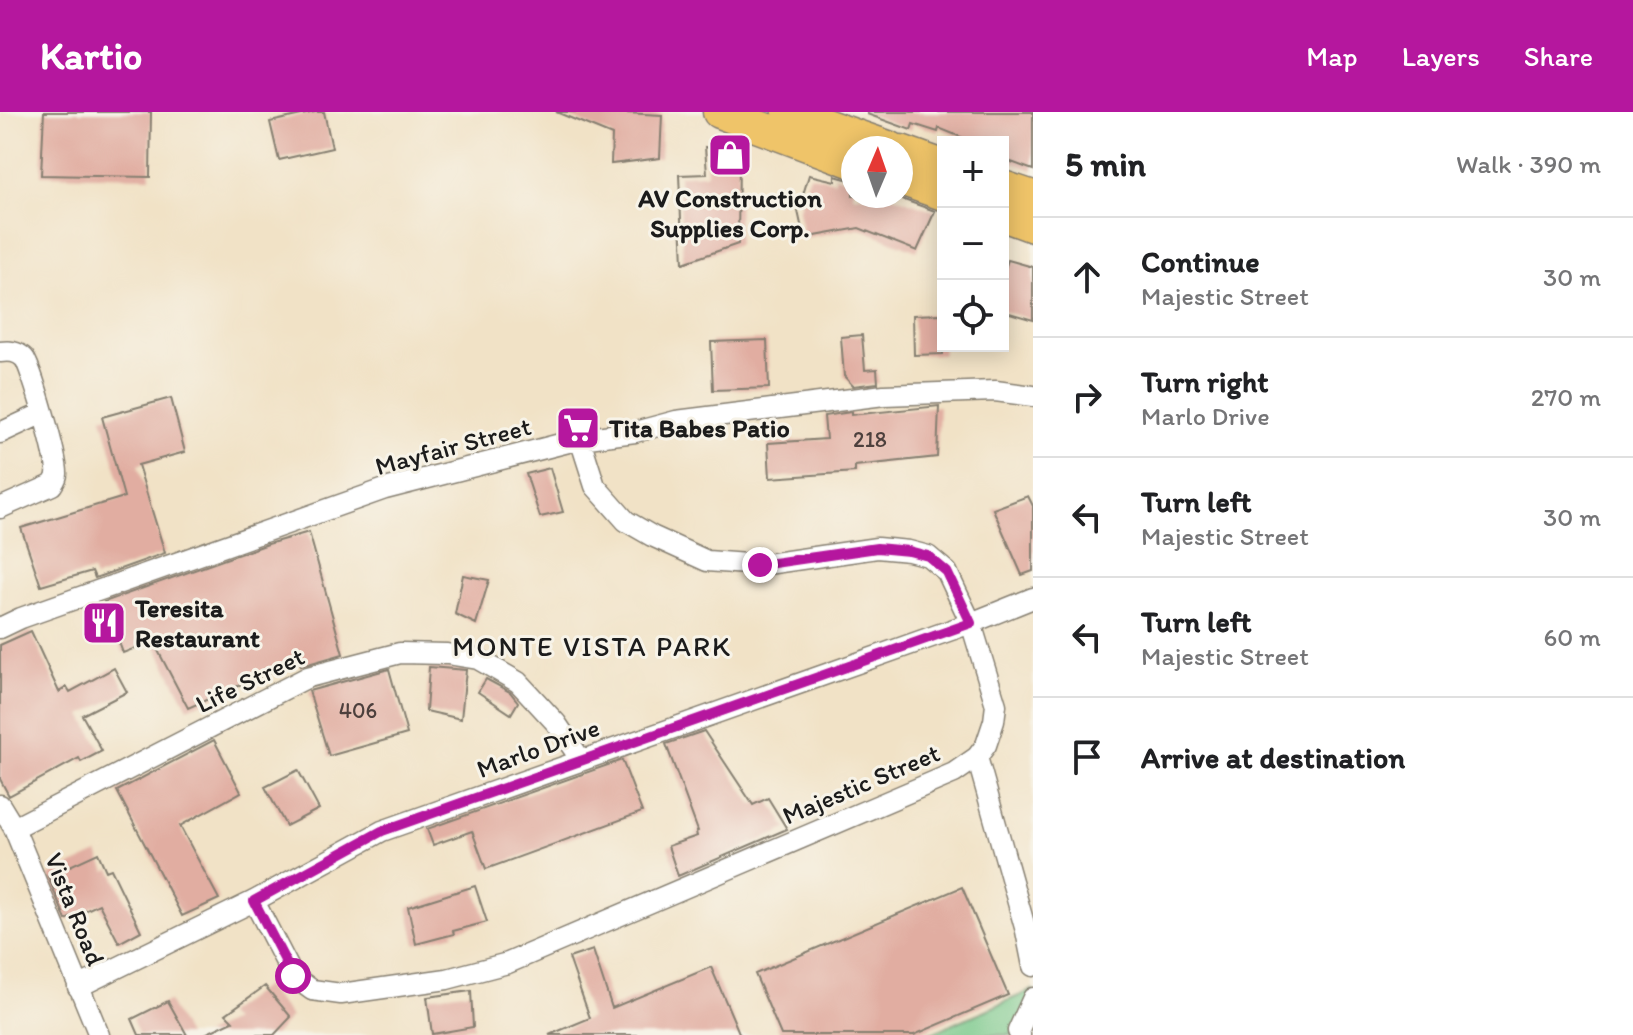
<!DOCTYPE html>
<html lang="en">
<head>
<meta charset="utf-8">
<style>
	:root { --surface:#fff; --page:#f6f6f6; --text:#202124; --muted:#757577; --line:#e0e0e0; --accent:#b5179e }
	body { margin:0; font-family:Itim,sans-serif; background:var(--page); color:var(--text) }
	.controls { position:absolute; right:24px; top:24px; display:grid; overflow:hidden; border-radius:0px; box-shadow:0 4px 20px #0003 }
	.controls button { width:72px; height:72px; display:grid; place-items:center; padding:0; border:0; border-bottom:2px solid var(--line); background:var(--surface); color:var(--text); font:40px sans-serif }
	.compass { position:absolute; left:841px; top:24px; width:72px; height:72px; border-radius:50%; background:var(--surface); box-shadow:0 4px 20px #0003; rotate:2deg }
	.stop { position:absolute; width:24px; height:24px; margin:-18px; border:6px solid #b5179e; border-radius:50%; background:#fff }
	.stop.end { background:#b5179e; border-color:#fff; box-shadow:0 2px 8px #0008 }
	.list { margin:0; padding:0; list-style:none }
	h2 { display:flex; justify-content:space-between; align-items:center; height:104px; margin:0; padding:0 32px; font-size:34px }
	h2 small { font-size:26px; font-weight:400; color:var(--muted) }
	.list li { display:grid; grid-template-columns:52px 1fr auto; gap:24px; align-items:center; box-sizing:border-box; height:120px; padding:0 32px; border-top:2px solid var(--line) }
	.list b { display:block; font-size:30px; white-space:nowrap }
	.list p { margin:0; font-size:26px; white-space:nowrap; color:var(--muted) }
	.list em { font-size:26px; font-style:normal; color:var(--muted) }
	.icon { flex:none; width:44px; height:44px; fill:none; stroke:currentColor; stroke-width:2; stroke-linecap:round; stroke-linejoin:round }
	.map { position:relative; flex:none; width:1033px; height:923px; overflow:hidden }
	header { display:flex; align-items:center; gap:48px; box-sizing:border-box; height:112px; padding:0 40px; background:var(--accent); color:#fff }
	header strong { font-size:38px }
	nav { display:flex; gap:44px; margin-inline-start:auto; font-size:28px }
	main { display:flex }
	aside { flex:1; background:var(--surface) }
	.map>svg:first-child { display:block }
</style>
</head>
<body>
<header>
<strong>Kartio</strong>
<nav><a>Map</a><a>Layers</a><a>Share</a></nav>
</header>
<main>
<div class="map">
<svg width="1033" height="923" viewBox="0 0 1033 923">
	<rect width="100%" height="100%" fill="#f7f3e8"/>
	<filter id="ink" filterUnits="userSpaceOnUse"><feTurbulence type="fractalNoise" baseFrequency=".0125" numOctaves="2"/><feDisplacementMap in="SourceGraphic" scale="16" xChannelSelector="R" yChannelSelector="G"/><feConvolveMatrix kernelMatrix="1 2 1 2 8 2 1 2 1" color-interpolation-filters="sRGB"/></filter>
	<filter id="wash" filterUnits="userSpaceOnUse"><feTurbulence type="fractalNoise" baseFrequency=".006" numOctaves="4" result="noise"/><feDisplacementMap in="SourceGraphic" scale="32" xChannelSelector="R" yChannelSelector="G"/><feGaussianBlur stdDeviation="1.8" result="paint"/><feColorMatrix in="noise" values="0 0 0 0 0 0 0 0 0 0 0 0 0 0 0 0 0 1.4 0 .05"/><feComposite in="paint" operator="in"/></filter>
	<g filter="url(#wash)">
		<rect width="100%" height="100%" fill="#f1e2c6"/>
		<path fill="#76c789" stroke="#497252" stroke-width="2" d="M1033 878V923H927Z"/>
		<g id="blocks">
			<path fill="#e1ada1" d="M44 0H151L150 65 41 63Z
				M315 0H324L332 36 279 48 270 10Z
				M556 0H606L662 3 660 46 611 52 612 23Z
				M867 0H1033V58L1003 47V30H973L939 16 938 20 913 12 911 18 867 2Z
				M705 35 739 45 738 132 683 151 679 63 707 62Z
				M809 63 835 69V64L853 69V84H893L935 99 917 139 859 116 804 126 798 99Z
				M1008 148 1033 155V208L1003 199V162Z
				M943 202V242L914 243 913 203Z
				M862 223 865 258 877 257 878 271 853 274 844 264 841 225Z
				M767 228 769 276 713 278 711 230Z
				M171 286 185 340 138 353 165 441 95 466 92 459 41 474 21 416 124 385 102 305Z
				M939 294 937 345 855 354V360L770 366 768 331 826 327 824 304 851 300V303Z
				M550 356 563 400 540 405 526 362Z
				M1028 384 1033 394V459L1022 463 993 397Z
				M309 420 343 542 301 554 300 550 272 559 188 596 153 529 123 541 104 490 268 432Z
				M463 463 489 468 476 512 455 502Z
				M31 519 59 580 67 575 70 580 114 556 127 580 82 603 102 639 81 650 79 646 9 684 0 667V533Z
				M429 555 466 558 461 607 426 599Z
				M389 557 407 622 329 644 309 579Z
				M486 567 510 580 518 590 511 602 478 580Z
				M704 619 753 693 768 686 787 717 678 764 668 734 697 724 696 720 698 719 666 632Z
				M214 628 241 680 180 714 219 787 182 804 117 679Z
				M622 648 642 700 486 757 472 719 433 733 427 717Z
				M298 658 319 697 286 714 265 675Z
				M98 741 106 759 111 757 141 819 119 831 99 792 66 808 48 764Z
				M475 774 487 810 453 819 454 822 416 832 408 795Z
				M962 775 1008 883 914 923H781L755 862Z
				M593 838 612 896 711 855 740 923H549L590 906 569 846Z
				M265 874 291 905 274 923H203L233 909 226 902Z
				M471 879 473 915 432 922 427 885Z
				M168 889 187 923H139L132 907Z"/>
		</g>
	</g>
	<g filter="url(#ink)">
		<use href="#blocks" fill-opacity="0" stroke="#867f71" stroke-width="2"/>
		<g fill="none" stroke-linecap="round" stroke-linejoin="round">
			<g stroke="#867f71" stroke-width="23">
				<path id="street" d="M0 240C9 239 17 239 24 246 31 253 59 352 57 362 57 366 54 370 52 373L0 396
					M0 321 43 301
					M0 516 21 506 385 377 580 327 635 320 676 309 884 283 995 279 1033 284
					M977 645 1026 819 1033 854
					M0 693 14 716 99 923
					M14 716 308 565 400 541 447 542 478 547 518 570 556 611 581 648
					M254 789 293 864 312 878 341 882 447 867 508 851 954 661 977 645 986 633 994 609 996 593 971 511 947 460 928 444 909 439 877 436 760 453 707 449 652 424 626 409 595 374 580 327
					M78 875 254 789 382 719 971 511 1033 486
					M1020 923 1018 919 1033 886"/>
			</g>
			<g stroke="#867f71" stroke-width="35">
				<path id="primary" d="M719 0 853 50
					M788 0 891 36
					M901 39 943 54
					M901 67 943 82
					M1003 75 1033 85
					M1003 103 1033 114"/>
			</g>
			<use href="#street" stroke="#fff" stroke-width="20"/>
			<use href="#primary" stroke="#efc469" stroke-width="32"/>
		</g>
	</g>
	<g fill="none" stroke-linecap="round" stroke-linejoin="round" filter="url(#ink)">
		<path stroke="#b5179e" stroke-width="10" d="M293 864 254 789 382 719 971 511 947 460 928 444 909 439 877 436 760 453"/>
	</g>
	<defs>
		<g id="shop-square" transform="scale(2.3)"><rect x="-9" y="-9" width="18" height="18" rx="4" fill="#b5179e" stroke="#f7f3e8"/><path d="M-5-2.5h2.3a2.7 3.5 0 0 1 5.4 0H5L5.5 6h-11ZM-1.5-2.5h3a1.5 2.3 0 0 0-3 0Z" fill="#fff"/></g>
		<g id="supermarket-square" transform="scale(2.3)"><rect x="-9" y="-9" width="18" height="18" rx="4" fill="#b5179e" stroke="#f7f3e8"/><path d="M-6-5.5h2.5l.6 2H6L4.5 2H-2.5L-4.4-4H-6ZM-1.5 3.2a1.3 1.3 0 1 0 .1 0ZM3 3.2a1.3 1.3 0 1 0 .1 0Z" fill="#fff"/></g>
		<g id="restaurant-square" transform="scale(2.3)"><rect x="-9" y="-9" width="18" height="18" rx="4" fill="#b5179e" stroke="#f7f3e8"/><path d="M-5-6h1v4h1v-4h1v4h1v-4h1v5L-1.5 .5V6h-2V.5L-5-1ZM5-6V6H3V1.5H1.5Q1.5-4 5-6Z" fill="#fff"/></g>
	</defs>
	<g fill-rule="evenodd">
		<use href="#shop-square" x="730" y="43"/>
		<use href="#supermarket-square" x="578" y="316"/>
		<use href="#restaurant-square" x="104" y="511"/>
	</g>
	<g text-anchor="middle" stroke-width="6" stroke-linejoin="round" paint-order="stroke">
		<g font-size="22" fill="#4d403d">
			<text x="870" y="335">218</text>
			<text x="358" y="606">406</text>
		</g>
		<g font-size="26" font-weight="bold" fill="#1c1c1c" stroke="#f7f3e8" text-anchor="start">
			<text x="730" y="95" text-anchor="middle">AV Construction<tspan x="730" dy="30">Supplies Corp.</tspan></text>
			<text x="609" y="325">Tita Babes Patio</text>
			<text x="135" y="505">Teresita<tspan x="135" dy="30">Restaurant</tspan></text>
		</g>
		<g font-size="26" fill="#1c1c1c" stroke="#f7f3e8">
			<text transform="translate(453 334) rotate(-15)" y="9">Mayfair Street</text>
			<text transform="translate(250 568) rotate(-26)" y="9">Life Street</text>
			<text transform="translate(538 636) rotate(-20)" y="9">Marlo Drive</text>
			<text transform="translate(861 672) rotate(-23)" y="9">Majestic Street</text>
			<text transform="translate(75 797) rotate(68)" y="9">Vista Road</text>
		</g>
		<g font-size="28" letter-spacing="2" fill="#1c1c1c" stroke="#f7f3e8">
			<text x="592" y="544">MONTE VISTA PARK</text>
		</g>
	</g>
</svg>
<div class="controls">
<button>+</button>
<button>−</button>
<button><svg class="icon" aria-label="locate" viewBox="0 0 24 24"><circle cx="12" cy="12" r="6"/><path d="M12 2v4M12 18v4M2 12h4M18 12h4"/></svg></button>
</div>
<svg class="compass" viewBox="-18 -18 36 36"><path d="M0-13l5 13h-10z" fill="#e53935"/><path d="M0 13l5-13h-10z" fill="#757577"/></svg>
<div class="stop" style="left:293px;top:864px"></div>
<div class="stop end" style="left:760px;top:453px"></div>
</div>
<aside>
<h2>5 min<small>Walk · 390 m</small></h2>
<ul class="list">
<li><svg class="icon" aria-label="ahead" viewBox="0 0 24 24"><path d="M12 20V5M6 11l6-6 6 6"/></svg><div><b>Continue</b><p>Majestic Street</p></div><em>30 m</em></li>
<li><svg class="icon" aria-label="right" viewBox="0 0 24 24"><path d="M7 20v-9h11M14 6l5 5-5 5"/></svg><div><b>Turn right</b><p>Marlo Drive</p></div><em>270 m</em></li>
<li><svg class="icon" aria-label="left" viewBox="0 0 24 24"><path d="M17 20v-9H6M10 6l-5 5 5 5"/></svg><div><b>Turn left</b><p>Majestic Street</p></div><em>30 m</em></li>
<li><svg class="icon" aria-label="left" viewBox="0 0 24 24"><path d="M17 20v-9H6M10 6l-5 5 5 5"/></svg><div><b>Turn left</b><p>Majestic Street</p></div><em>60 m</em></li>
<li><svg class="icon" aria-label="arrive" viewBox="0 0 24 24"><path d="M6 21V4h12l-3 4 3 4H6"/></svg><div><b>Arrive at destination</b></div></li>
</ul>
</aside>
</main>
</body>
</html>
